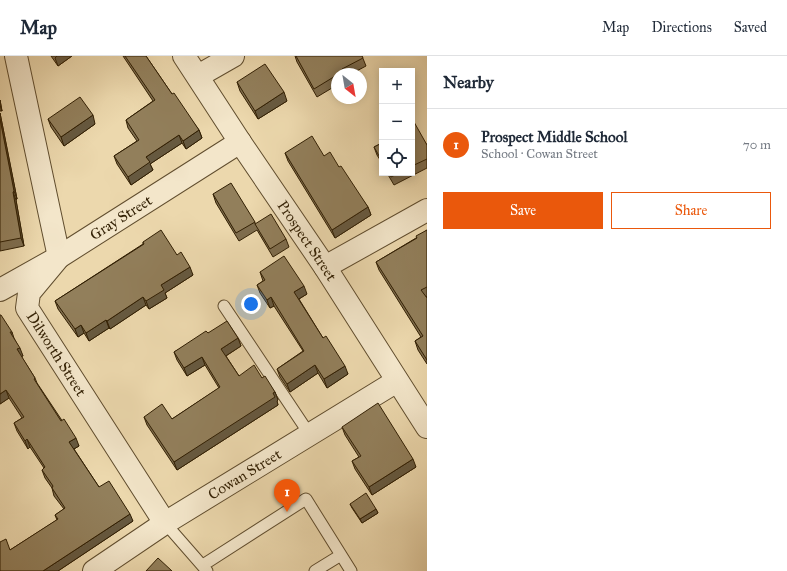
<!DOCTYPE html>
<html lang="en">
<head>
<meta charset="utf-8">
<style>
	:root { --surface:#fff; --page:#f6f6f7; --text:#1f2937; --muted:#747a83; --line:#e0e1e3; --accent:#ea580c }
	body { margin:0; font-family:"IM FELL Great Primer",serif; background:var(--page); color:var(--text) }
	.controls { position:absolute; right:12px; top:12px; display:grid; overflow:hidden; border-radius:0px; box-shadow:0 2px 10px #0003 }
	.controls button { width:36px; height:36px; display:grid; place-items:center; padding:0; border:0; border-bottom:1px solid var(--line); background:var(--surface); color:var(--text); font:20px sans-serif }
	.compass { position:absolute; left:331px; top:12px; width:36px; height:36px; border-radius:50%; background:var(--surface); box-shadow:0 2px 10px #0003; rotate:149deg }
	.you { position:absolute; left:251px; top:248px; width:14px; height:14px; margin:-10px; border:3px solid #fff; border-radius:50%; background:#1a73e8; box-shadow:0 0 0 6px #1a73e833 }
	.badge { display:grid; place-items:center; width:26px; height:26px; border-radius:50%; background:var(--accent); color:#fff; font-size:13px; font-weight:700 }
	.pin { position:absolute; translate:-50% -33px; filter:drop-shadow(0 1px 2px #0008) }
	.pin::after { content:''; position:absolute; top:21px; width:14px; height:12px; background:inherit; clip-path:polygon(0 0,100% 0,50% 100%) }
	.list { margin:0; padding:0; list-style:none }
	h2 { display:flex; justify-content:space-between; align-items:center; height:52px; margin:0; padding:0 16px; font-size:17px }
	h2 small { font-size:13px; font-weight:400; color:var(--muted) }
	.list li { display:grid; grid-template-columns:26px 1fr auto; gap:12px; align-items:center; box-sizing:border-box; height:72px; padding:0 16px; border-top:1px solid var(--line) }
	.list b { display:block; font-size:15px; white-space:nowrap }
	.list p { margin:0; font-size:13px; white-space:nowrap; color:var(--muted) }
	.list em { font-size:13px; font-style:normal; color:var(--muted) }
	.actions { display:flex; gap:8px; padding:12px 16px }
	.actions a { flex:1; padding:9px 0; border:1px solid var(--accent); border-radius:0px; text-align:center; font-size:14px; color:var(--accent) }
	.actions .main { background:var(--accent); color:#fff }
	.icon { flex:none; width:22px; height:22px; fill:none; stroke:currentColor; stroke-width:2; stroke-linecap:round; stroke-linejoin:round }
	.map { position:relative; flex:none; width:427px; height:515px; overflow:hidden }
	header { display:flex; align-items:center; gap:24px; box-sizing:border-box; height:56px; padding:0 20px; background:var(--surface); border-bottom:1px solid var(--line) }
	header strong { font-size:19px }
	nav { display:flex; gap:22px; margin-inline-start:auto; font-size:14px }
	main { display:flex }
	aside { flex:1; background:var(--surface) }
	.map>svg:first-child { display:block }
</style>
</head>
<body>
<header>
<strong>Map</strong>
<nav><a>Map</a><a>Directions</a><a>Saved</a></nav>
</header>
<main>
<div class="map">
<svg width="427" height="515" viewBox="0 0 427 515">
	<rect width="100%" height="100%" fill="#ecd8ad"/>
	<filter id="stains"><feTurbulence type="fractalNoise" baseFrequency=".005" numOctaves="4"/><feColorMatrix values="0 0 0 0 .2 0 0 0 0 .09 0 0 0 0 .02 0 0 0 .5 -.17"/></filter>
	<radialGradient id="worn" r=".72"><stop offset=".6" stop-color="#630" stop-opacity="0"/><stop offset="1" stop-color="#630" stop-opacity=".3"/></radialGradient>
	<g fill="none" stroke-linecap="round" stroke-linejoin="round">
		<g stroke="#604d2e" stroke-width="13">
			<path id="service" d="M224 250 310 379
				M165 467 207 515
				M203 509 306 443 351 515
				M315 515 341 499"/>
		</g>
		<g stroke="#604d2e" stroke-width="24">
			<g id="minor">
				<path id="s1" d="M16 0 59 201 29 237 27 252 165 467"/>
				<path id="s2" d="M184 0 240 86 325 211 427 371"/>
				<path d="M198 20 233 0"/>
				<path d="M325 211 427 154"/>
				<path id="s3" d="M0 234 59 201 240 86"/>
				<path id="s4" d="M94 515 165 467 397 325"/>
			</g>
		</g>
		<use href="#service" stroke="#f3e6ca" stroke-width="11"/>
		<use href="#minor" stroke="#f3e6ca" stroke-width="22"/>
	</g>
	<path fill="#7e6d4e" stroke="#311f03" d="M51 0H72L58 10Z
		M123 0H146L172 38 199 74 202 82 186 93 182 87 150 108 153 114 131 129 117 108 114 100 137 85 128 72 126 64 153 45Z
		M295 0H362L366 10 351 18H337V29L317 41 297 6Z
		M237 26 287 45 258 63 240 35Z
		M0 44 2 55H0Z
		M0 57 17 143 16 144 24 190 0 195Z
		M48 63 95 68 64 90 51 71Z
		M412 67 427 89V112L394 129 387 117H412Z
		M382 87V107L377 99 374 91Z
		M285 97 324 100 339 111 368 151 371 159 335 182 288 105Z
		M213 138 255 166V168L286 183 289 191 273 201 257 174 239 185 216 147Z
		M427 174V240L426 241 427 242V308L418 294 415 285 421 281 379 214 376 206 416 182Z
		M143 186 177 199 193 219 165 237 167 242 149 253 146 249 110 273 109 272 89 285 84 277 78 281 58 253 55 245 143 188Z
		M260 216 307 238 299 243 323 282 348 318 327 332 318 317 290 336 280 321 277 313 303 295 274 250 270 252 260 237 257 229 263 225Z
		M12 276 14 282 23 300H21L35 322 37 327 79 390 74 393 99 431 133 465 58 515H0L10 494 57 464 55 459 64 453 54 440 52 432 45 422 42 414 44 412 30 391 28 393 17 375 14 367 22 362 9 342 0 348Z
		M208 277 238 282 241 290 226 300 239 320 262 322 275 336 278 344 277 345 278 349 177 414 147 369 144 361 172 363 219 332 205 309 187 320 177 304 174 296Z
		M342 371 416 411 372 439 355 413 352 405 359 401 345 379Z
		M350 448 376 453 378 457 362 467 352 452Z"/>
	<path fill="#665940" stroke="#311f03" d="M57 0H72L58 10 55 2Z
		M284 36 287 45 258 63 255 55Z
		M0 44 2 55 0 49Z
		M0 57 17 143 14 135 0 63Z
		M93 59 95 68 64 90 61 81Z
		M199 74 202 82 186 93 183 85Z
		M179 79 182 87 150 108 153 114 131 129 128 121 146 101Z
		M13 136 16 144 24 190 21 182Z
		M368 151 371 159 335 182 332 174Z
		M190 211 193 219 165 237 167 242 149 253 146 245 161 229Z
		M304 230 307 238 297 244 294 236Z
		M143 241 146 249 110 273 107 265Z
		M271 241 274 250 270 252 267 244Z
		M106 264 109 272 89 285 86 277Z
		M81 269 84 277 78 281 75 273Z
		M238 282 241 290 224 301 221 293Z
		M20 292 23 300 20 301 17 293Z
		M202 301 205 309 187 320 184 312Z
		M315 309 318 317 290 336 287 328Z
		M345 310 348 318 327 332 324 323Z
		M6 334 9 342 0 348V338Z
		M275 336 278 344 277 345 278 349 177 414 174 406Z
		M76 382 79 390 72 394 69 386Z
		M27 383 30 391 28 393 25 385Z
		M413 403 416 411 372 439 369 431Z
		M376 453 378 457 362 467 360 463Z
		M130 458 133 465 58 515H43Z"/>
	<path fill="#927f5b" stroke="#311f03" d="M125 0H146L172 38 174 37 199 74 183 85 179 79 146 101 150 106 128 121 114 100 139 84 126 64 155 44Z
		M296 0H362L363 2 342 13 343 16 340 18H337V19L314 33Z
		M265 8 284 36 255 55 237 26Z
		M80 41 93 59 61 81 48 63Z
		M0 63 14 135 13 136 21 182 0 186Z
		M414 66 427 89V103L412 110V67Z
		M312 80 324 100 330 96 339 111 341 110 368 151 332 174 285 97Z
		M382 87V105L374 91Z
		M389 117H399L391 121Z
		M231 127 255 166 236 177 213 138Z
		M271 158 286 183 270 193 255 168Z
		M161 174 177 199 181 196 190 211 161 229 164 234 146 245 143 241 107 265 106 264 86 277 81 269 75 273 55 245 144 188 143 186Z
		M427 174V231L421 234 427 242V304L415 285 423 280 376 206 417 182 416 180Z
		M284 200 304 230 294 236 323 282 326 280 345 310 324 323 315 309 287 328 277 313 304 295 271 241 267 244 257 229 265 224 260 216Z
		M0 259H1L12 276H10L20 292 17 293 35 322 34 323 61 365 64 363 76 382 69 386 99 431 109 425 130 458 43 515H0V486L6 483 10 494 58 463 55 459 65 452 52 432 53 430 42 414 45 411 27 383 25 385 14 367 24 361 6 334 0 338Z
		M227 265 238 282 221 293 239 320 254 309 262 322 265 320 275 336 273 337 275 341 174 406 144 361 162 348 172 363 220 331 202 301 184 312 174 296 206 275 208 277Z
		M378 347 413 403 369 431 352 405 361 400 342 371Z
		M366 437 376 453 360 463 350 448Z
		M158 502 172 515H146Z"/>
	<g text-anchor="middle" stroke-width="3" stroke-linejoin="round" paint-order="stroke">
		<g font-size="15" fill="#311f03" stroke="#f3e6ca">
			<text dy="5" stroke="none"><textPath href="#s3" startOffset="141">Gray Street</textPath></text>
			<text dy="5" stroke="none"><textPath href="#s2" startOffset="222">Prospect Street</textPath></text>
			<text dy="5" stroke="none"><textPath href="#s1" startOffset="322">Dilworth Street</textPath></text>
			<text dy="5" stroke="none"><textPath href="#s4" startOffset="179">Cowan Street</textPath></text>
		</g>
	</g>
	<rect width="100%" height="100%" filter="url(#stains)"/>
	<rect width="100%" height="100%" fill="url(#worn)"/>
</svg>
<div class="controls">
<button>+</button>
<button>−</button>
<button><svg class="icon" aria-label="locate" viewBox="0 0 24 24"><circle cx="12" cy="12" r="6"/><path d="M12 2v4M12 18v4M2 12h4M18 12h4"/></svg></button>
</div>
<svg class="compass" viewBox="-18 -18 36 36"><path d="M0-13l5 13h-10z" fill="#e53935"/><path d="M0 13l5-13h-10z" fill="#747a83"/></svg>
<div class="you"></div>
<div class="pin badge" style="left:287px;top:456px">1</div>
</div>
<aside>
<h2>Nearby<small></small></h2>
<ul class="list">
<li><span class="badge">1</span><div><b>Prospect Middle School</b><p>School · Cowan Street</p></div><em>70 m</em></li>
</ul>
<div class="actions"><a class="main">Save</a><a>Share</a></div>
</aside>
</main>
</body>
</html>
